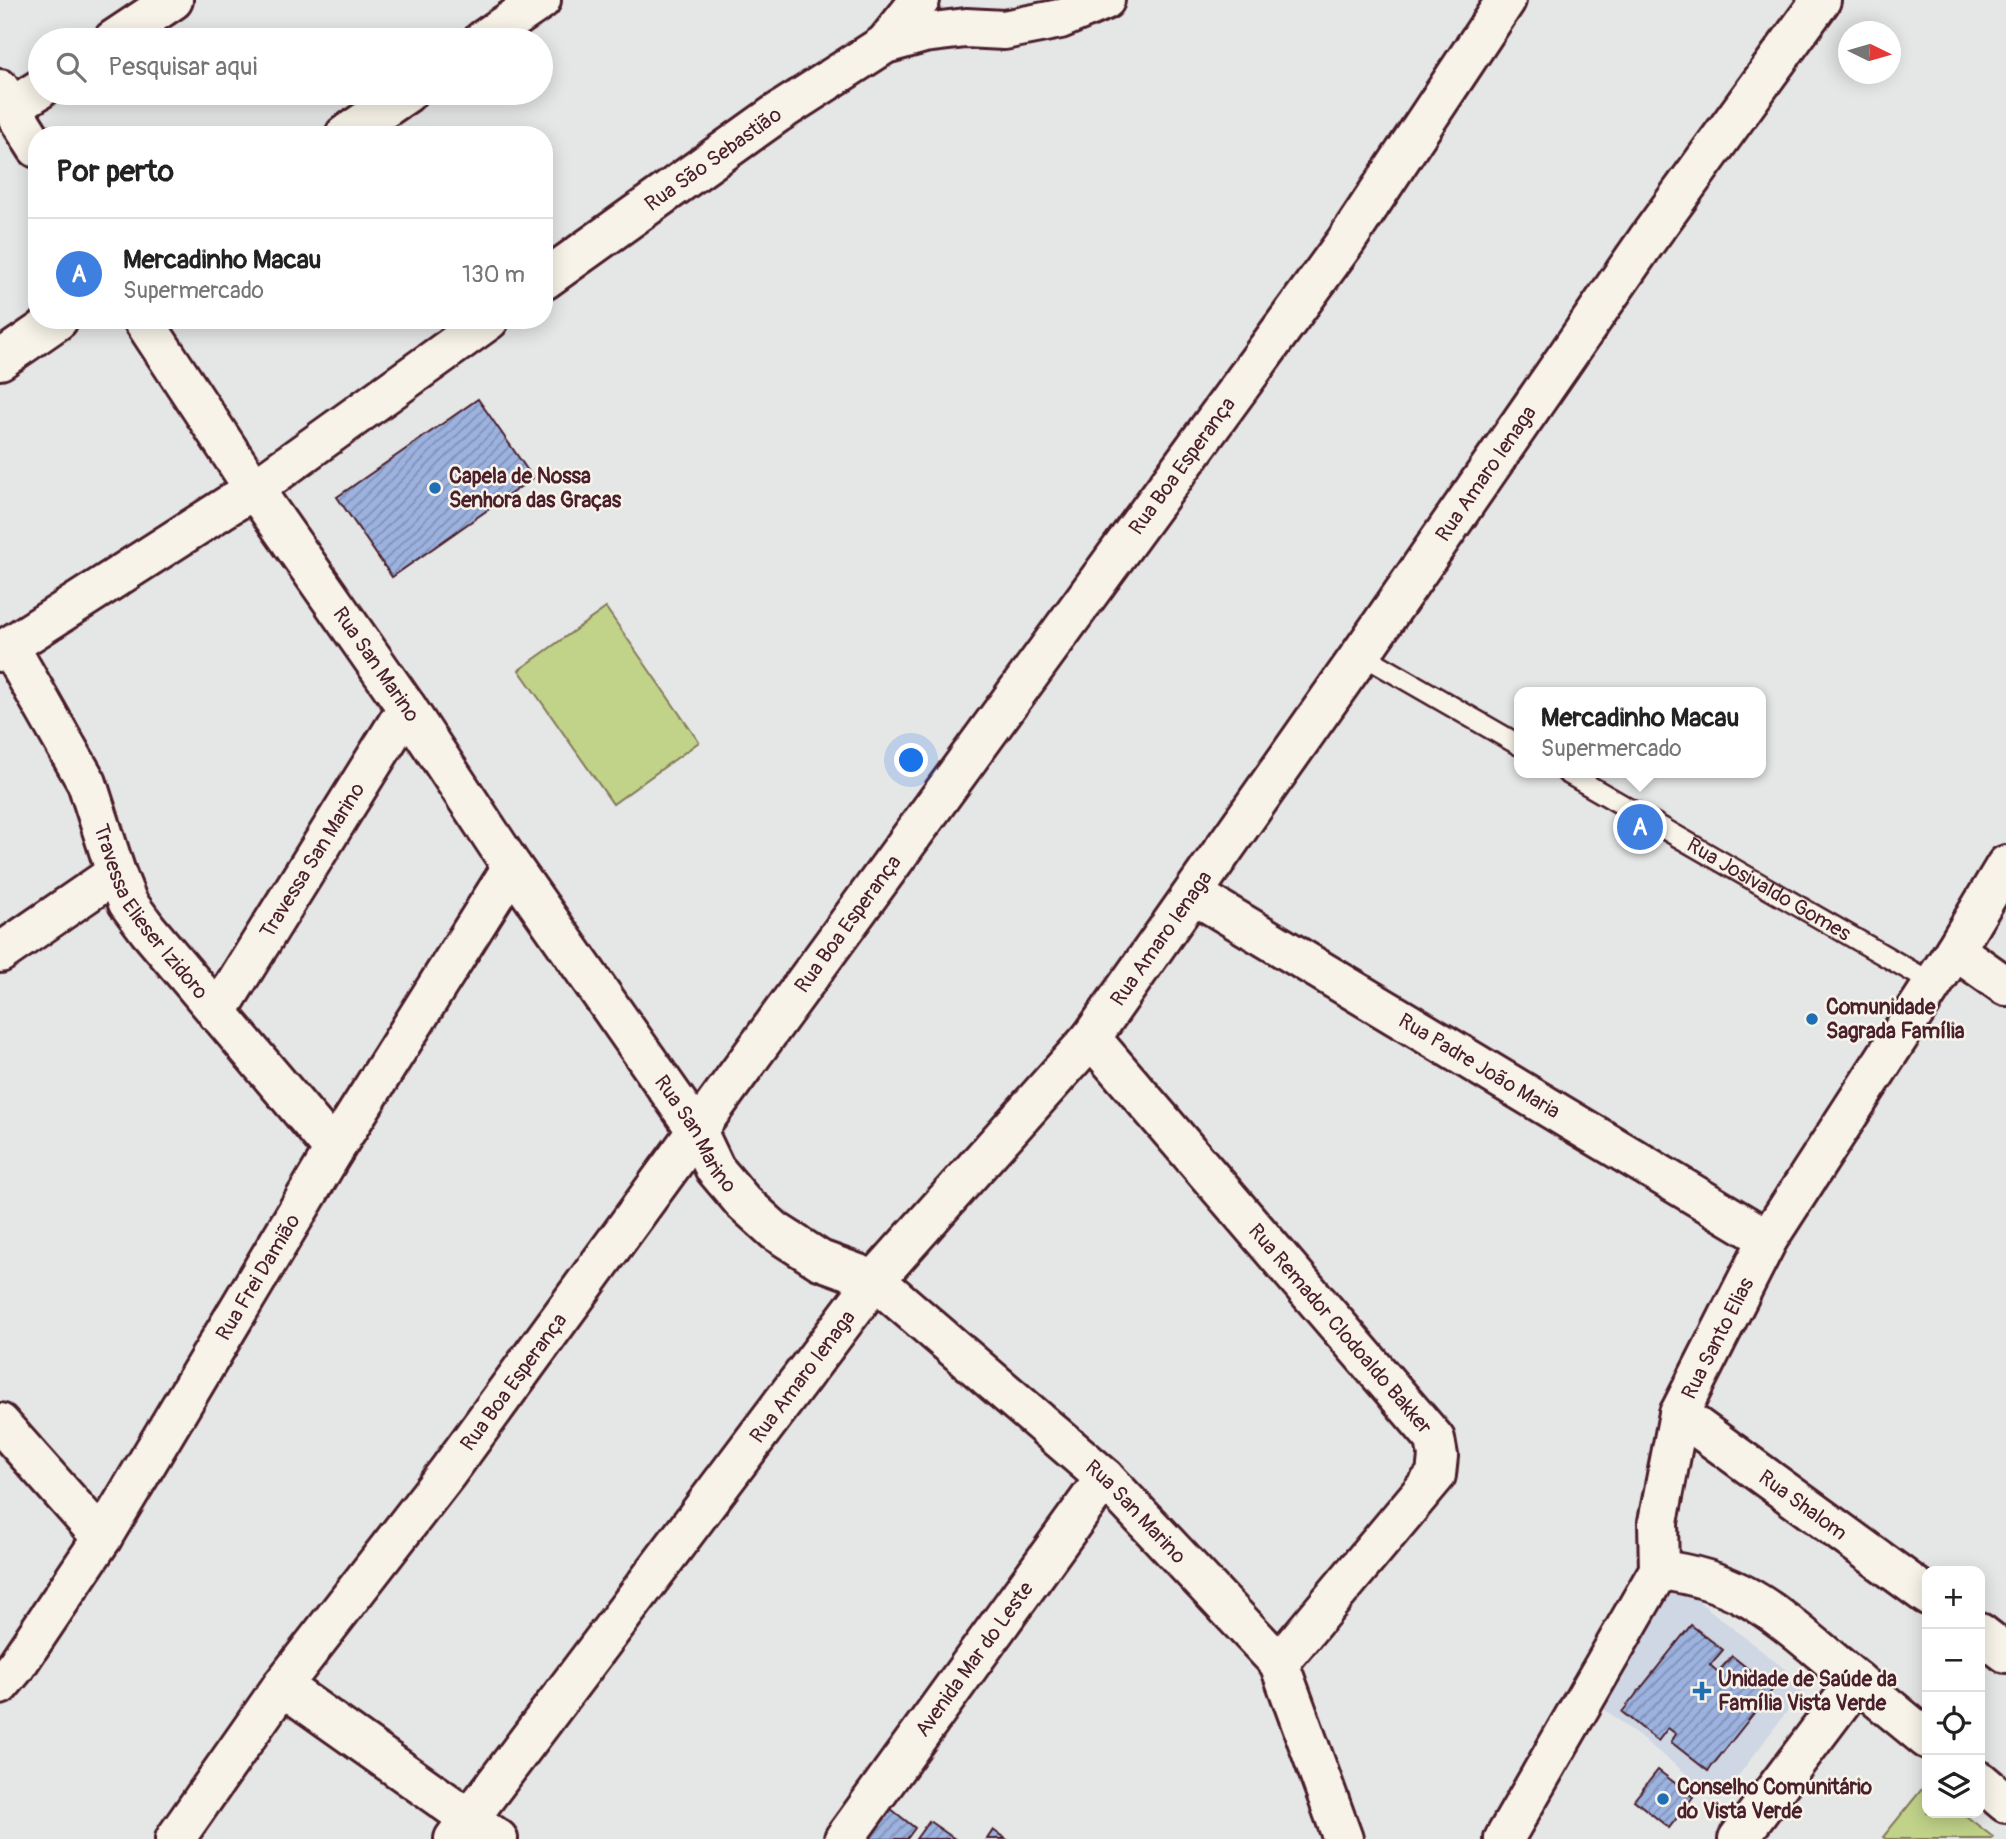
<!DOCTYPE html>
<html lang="pt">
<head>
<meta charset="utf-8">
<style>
	:root { --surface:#fff; --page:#f6f6f6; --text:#222; --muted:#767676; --line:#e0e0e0; --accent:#1f6fb2 }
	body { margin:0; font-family:Pangolin,sans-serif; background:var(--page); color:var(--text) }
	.controls { position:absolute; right:21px; bottom:21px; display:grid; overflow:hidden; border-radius:14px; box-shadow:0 4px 18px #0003 }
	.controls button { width:63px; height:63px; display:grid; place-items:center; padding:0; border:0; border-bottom:2px solid var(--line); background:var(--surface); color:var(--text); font:35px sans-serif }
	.compass { position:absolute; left:1838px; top:21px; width:63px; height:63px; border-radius:50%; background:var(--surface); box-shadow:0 4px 18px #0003; rotate:95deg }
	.you { position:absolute; left:912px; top:761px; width:24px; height:24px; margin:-18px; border:5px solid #fff; border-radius:50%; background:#1a73e8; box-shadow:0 0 0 10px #1a73e833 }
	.badge { display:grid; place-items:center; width:46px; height:46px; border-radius:50%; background:var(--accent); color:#fff; font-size:23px; font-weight:700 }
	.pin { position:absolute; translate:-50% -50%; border:4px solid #fff; box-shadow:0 2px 7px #0006 }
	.popup { position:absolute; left:1514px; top:687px; width:252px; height:91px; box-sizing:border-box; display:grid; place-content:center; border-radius:14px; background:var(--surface); filter:drop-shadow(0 2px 5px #0005); font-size:23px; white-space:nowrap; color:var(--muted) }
	.popup b { font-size:26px; color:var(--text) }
	.popup::after { content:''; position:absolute; left:50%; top:100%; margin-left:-14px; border:14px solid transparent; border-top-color:var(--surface) }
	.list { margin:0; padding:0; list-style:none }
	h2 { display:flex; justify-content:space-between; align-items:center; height:91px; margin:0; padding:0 28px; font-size:30px }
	h2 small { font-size:23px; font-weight:400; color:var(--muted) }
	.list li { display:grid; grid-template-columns:46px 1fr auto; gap:21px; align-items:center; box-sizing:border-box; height:112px; padding:0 28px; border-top:2px solid var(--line) }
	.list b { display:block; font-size:26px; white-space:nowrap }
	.list p { margin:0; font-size:23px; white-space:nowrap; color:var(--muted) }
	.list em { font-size:23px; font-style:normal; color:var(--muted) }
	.icon { flex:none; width:38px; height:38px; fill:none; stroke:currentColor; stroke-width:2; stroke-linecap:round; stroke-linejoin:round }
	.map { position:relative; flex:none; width:2006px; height:1839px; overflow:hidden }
	.search { position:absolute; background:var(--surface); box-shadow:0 4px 18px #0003; left:28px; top:28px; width:525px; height:77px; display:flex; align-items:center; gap:18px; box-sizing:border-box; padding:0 24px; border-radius:38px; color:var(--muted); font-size:26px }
	.panel { position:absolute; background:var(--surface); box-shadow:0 4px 18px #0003; left:28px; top:126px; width:525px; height:203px; border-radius:28px }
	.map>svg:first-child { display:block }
</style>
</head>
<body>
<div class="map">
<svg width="2006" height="1839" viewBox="0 0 2006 1839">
	<defs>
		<pattern id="building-hatch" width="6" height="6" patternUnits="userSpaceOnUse" patternTransform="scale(1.75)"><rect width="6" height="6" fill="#9cb2df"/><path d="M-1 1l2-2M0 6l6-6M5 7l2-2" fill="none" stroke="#8190b5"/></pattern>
	</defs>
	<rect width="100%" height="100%" fill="#e5e6e6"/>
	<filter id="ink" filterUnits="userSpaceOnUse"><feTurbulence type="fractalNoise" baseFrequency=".0143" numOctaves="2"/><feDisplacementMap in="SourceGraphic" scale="14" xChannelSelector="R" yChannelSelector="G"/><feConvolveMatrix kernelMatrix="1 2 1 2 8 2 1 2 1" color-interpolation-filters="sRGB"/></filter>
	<g filter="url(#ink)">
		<path fill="#cfd6e4" d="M1678 1585 1806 1686 1720 1800 1594 1701Z"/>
		<path fill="#c0d389" stroke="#85795a" stroke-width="2" d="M606 608 699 742 613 804 519 670Z
			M1926 1784 1927 1813H1962L1993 1837 1992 1839H1886L1883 1837Z"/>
		<path fill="url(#building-hatch)" stroke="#4a1f2b" stroke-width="2" d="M478 399 533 478 392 577 337 497Z
			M1691 1625 1723 1650 1710 1665 1718 1672 1732 1656 1773 1689 1708 1771 1671 1742 1676 1734 1668 1728 1658 1741 1622 1712Z
			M1658 1770 1693 1797 1669 1828 1634 1800Z
			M881 1801 915 1828 907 1839H865Z
			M929 1821 955 1839H916Z
			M993 1830 1006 1839H987Z"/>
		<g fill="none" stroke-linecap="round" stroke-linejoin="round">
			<g stroke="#4a1f2b" stroke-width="24">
				<g id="service">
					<path d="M1361 654 1519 745"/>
					<path id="s1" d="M1567 773 1934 984"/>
				</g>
			</g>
			<g stroke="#4a1f2b" stroke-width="44">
				<g id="minor">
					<path d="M113 40 173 0"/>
					<path d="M483 40 541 0"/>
					<path d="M885 44 920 0"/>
					<path d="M0 89 37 148"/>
					<path d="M12 107 40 89"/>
					<path d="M345 135 407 93"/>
					<path id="s2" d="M544 280 776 114 885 44 924 33 966 28 1004 30 1060 19 1105 0"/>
					<path id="s3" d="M143 320 254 489 407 708 512 867 697 1131 715 1169 743 1202 775 1231 820 1260 875 1280 1105 1478 1279 1663 1343 1839"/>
					<path d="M0 360 58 320"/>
					<path id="s4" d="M9 646 87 783 116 873 128 903 148 930 334 1150"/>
					<path d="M0 652 254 489 489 320"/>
					<path id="s5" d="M1193 894 1768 1239"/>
					<path d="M1955 950 2006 986"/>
					<path d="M0 953 116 873"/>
					<path id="s6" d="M217 1013 407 708"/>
					<path id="s7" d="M1091 1038 1435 1439 1438 1456 1436 1475 1279 1663"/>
					<path d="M0 1423 102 1538"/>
					<path d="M1659 1570C1740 1579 1776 1614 1836 1664 1866 1689 1897 1714 1927 1739"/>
					<path id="s8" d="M0 1685 16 1666 102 1538 334 1150 512 867"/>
					<path d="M282 1686 498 1839"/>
					<path d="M1980 1781 2006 1803"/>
					<path id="s9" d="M175 1839 282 1686 447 1473 1346 241 1506 0"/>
					<path id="s10" d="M454 1839 875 1280 1091 1038 1361 654 1647 240 1821 0"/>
					<path id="s11" d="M844 1839 1105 1478"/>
					<path d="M1504 1839 1659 1570 1658 1522 1679 1414"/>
					<path d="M1738 1839 1857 1681"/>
				</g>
			</g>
			<g stroke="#4a1f2b" stroke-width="44">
				<g id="tertiary">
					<path id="s12" d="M1927 1595 1679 1414 1768 1239 1955 950 2006 865"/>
					<path d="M1980 1633 2006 1653"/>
				</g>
			</g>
			<use href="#service" stroke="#f7f3e8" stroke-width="19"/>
			<use href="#minor" stroke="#f7f3e8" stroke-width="38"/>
			<use href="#tertiary" stroke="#f7f3e8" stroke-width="38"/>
		</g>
	</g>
	<g fill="#1f6fb2" stroke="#f7f3e8" stroke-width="2.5">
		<circle cx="435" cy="488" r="7"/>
		<circle cx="1812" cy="1019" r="7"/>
		<path d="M1698.5 1680.5h7v7h7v7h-7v7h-7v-7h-7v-7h7z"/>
		<circle cx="1663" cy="1799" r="7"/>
	</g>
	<g text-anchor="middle" stroke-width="5" stroke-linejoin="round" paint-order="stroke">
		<g font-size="21" fill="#4a1f2b" stroke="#f7f3e8">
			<text dy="7" stroke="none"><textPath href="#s2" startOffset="208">Rua São Sebastião</textPath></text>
			<text dy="7" stroke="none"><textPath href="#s9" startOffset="1703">Rua Boa Esperança</textPath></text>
			<text dy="7" stroke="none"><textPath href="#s10" startOffset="1713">Rua Amaro Ienaga</textPath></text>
			<text dy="7" stroke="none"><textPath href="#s3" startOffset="416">Rua San Marino</textPath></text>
			<text dy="7" stroke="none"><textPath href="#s6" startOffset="180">Travessa San Marino</textPath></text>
			<text dy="7" stroke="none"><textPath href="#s1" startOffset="233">Rua Josivaldo Gomes</textPath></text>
			<text dy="7" stroke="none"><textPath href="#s4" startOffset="303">Travessa Elieser Izidoro</textPath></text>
			<text dy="7" stroke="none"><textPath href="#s9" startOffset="1136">Rua Boa Esperança</textPath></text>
			<text dy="7" stroke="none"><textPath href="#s10" startOffset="1146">Rua Amaro Ienaga</textPath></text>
			<text dy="7" stroke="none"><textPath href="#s5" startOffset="334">Rua Padre João Maria</textPath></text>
			<text dy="7" stroke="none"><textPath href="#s3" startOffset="984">Rua San Marino</textPath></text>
			<text dy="7" stroke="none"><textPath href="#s8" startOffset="483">Rua Frei Damião</textPath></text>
			<text dy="7" stroke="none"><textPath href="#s7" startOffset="383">Rua Remador Clodoaldo Bakker</textPath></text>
			<text dy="7" stroke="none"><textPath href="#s12" startOffset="392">Rua Santo Elias</textPath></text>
			<text dy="7" stroke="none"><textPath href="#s10" startOffset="579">Rua Amaro Ienaga</textPath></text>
			<text dy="7" stroke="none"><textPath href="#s9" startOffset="569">Rua Boa Esperança</textPath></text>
			<text transform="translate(1803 1505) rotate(36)" y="7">Rua Shalom</text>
			<text dy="7" stroke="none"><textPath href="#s3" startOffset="1572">Rua San Marino</textPath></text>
			<text dy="7" stroke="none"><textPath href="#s11" startOffset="222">Avenida Mar do Leste</textPath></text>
		</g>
		<g font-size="21" font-weight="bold" fill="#4a1f2b" stroke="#f7f3e8" text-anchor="start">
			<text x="449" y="483">Capela de Nossa<tspan x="449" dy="24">Senhora das Graças</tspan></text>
			<text x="1826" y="1014">Comunidade<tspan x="1826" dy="24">Sagrada Família</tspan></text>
			<text x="1718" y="1686">Unidade de Saúde da<tspan x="1718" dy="24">Família Vista Verde</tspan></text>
			<text x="1677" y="1794">Conselho Comunitário<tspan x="1677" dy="24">do Vista Verde</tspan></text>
		</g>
	</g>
</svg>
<div class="controls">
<button>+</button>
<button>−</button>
<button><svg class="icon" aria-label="locate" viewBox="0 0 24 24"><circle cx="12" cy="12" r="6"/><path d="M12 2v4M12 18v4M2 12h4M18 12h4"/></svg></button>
<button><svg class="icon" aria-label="layers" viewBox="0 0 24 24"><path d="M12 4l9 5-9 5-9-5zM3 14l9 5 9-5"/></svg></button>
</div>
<svg class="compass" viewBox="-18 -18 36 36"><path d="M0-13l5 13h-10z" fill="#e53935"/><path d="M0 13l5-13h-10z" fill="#767676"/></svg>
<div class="you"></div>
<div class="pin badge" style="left:1640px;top:827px;background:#3f7fe0">A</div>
<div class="popup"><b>Mercadinho Macau</b>Supermercado</div>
<div class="search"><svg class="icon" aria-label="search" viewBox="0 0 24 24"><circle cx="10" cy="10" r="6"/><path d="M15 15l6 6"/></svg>Pesquisar aqui</div>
<section class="panel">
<h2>Por perto<small></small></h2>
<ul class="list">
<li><span class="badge" style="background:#3f7fe0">A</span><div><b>Mercadinho Macau</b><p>Supermercado</p></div><em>130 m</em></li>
</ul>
</section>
</div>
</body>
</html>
